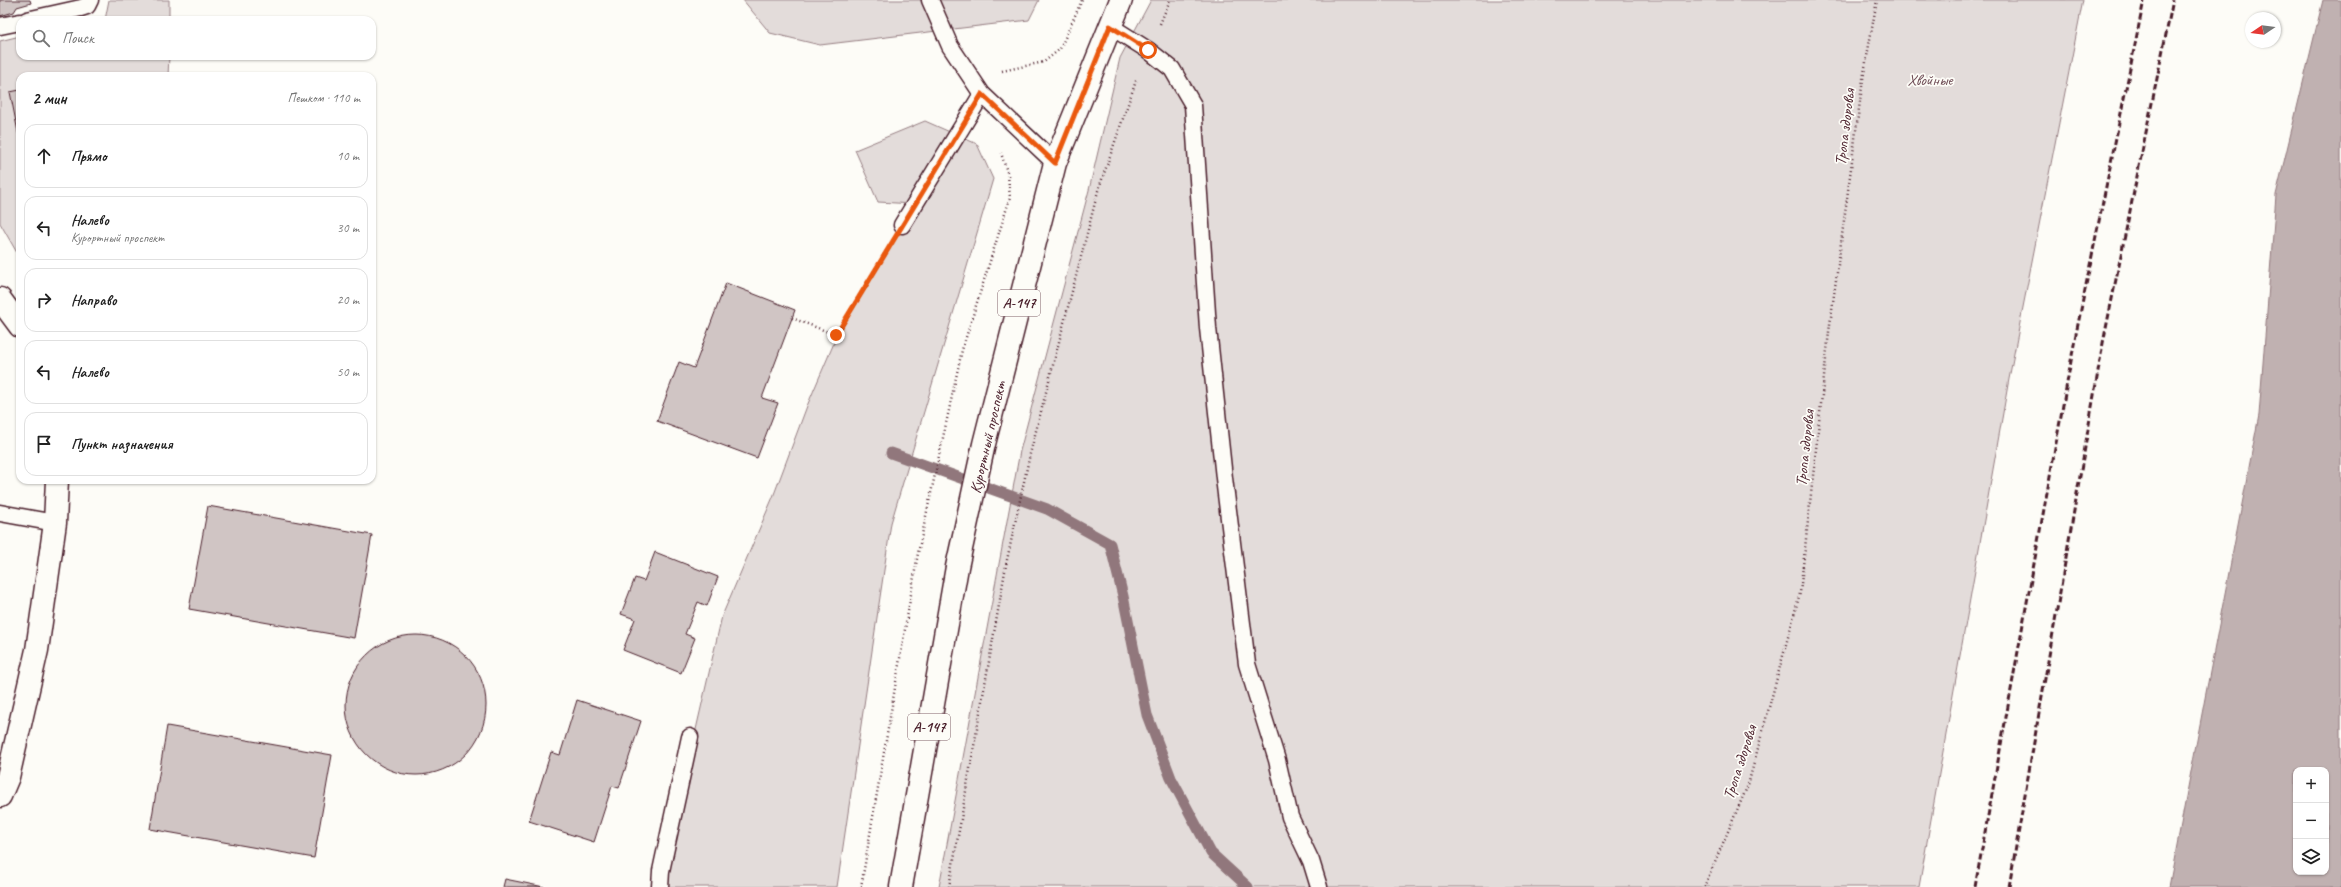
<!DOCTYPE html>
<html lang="ru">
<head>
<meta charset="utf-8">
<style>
	:root { --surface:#fff; --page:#f2f2f2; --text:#222; --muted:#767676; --line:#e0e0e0 }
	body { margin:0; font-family:Caveat,sans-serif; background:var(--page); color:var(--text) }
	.controls { position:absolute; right:12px; bottom:12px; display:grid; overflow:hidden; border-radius:8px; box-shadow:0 1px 3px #0004 }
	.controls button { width:36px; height:36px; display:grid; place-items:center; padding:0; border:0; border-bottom:1px solid var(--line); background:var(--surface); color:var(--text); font:20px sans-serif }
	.compass { position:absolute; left:2245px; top:12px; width:36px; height:36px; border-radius:50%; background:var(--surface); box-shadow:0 1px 3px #0004; rotate:257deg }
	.stop { position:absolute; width:12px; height:12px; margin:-9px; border:3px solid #ea580c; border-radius:50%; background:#fff }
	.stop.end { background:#ea580c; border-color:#fff; box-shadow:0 1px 4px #0008 }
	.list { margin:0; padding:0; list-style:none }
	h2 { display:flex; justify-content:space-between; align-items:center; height:52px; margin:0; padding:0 16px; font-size:17px }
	h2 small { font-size:13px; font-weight:400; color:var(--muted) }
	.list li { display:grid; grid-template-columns:26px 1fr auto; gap:12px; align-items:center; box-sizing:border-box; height:64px; margin:0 8px 8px; padding:0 8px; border:1px solid var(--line); border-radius:12px }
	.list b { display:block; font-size:15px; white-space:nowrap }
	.list p { margin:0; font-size:13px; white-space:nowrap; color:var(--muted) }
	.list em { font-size:13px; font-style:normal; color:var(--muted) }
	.icon { flex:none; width:22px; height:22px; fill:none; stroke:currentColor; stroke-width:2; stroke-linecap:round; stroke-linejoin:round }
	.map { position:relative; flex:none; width:2341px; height:887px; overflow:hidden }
	.search { position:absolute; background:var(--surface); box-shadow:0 1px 3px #0004; left:16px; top:16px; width:360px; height:44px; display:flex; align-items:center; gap:10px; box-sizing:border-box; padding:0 14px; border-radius:12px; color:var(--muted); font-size:15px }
	.panel { position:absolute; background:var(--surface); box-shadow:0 1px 3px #0004; left:16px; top:72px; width:360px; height:412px; border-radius:12px }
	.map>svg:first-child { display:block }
</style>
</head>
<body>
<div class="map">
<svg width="2341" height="887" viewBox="0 0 2341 887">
	<rect width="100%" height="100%" fill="#fdfcf7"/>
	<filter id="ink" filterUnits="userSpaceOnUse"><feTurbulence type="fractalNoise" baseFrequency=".025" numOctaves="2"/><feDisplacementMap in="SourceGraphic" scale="8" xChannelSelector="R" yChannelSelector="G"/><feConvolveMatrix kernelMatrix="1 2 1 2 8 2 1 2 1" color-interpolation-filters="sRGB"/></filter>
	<g filter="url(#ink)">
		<path fill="#e3dcda" stroke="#967e82" d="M109 0H169V20H105Z
			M743 0H1039L1029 20 820 45 770 33Z
			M1151 0H2083L2009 379 1919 887H939L1020 451 1089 190 1120 58Z
			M20 36V56H169L168 76H20V258L0 223V41Z
			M925 121 977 144 993 179 891 523 837 887H660L722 616 773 497 807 406 837 336 904 225 914 204 878 202 855 150Z"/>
		<path fill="#c0b1b1" stroke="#91777b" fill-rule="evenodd" d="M2323 0H2341V887H2169L2259 415 2276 195ZM2296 770H2326V872H2296Z"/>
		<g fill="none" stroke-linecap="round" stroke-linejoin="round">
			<path stroke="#91777b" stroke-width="11" d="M891 453 1047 509 1110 544 1123 596 1147 715 1171 778 1211 853 1248 887"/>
		</g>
		<path fill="#d0c5c4" stroke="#4a1f2b" d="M0 0H30L31 3 17 7 14 12 0 16Z
			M20 90V142L10 92Z
			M726 283 795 310 762 398 778 403 757 458 657 421 679 362 694 368Z
			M208 506 372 535 354 638 189 609Z
			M655 552 718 577 707 606 698 602 685 634 695 638 681 673 623 650 635 619 621 614 635 578 644 581Z
			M346 705a70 70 0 1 1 140 0a70 70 0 1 1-140 0Z
			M577 700 641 721 619 788 612 786 594 842 529 821 551 752 560 755Z
			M167 726 332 755 314 858 150 829Z
			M505 879 544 887H503Z"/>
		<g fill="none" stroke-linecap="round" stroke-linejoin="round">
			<g stroke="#4a1f2b" stroke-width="19">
				<path id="lane" d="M930 0 950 46 982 94 1055 163
					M27 20 81 8 87 6 90 0
					M0 26 20 22
					M1110 26 1148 50 1172 69 1193 105 1208 328 1224 478 1247 664 1277 760 1290 817 1311 861 1319 887
					M902 225 982 94
					M0 513 55 523
					M660 887 661 871 690 737"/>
			</g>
			<g stroke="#4a1f2b" stroke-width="25">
				<path id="secondary" d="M0 299 20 326
					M0 796 8 777 37 650 55 523 57 480"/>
			</g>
			<g stroke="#4a1f2b" stroke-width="25">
				<path id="primary" d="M901 887 957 567 984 444 1055 163 1121 0"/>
			</g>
			<path stroke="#4a1f2b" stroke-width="2.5" stroke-dasharray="1 3" stroke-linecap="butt" d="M1160 24 1170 0
				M1002 71 1044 62 1060 49 1082 0
				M792 318 836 335 888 249
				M861 887 918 553 962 350 1010 198 1008 175 1001 153
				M949 887 1007 560 1030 454 1098 191 1137 78
				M1704 887 1748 785 1800 593 1829 332 1863 79 1877 0"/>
			<use href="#lane" stroke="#fdfcf7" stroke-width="16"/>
			<use href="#secondary" stroke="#fdfcf7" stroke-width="22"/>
			<use href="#primary" stroke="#fdfcf7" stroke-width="22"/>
			<path stroke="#4a1f2b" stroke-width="3" stroke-dasharray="6 3" stroke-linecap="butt" d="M1975 887 2075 339 2144 0
				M2009 887 2103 343 2173 0"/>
		</g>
	</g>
	<g fill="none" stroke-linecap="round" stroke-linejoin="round" filter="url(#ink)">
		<path stroke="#ea580c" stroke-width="5" d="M836 335 982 94 1055 163 1110 26 1148 50"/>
	</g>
	<g text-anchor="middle" stroke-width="3.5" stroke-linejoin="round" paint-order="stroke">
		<g fill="#fdfcf7" stroke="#806168" stroke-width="1">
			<rect x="998" y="290" width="42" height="26" rx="3"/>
			<rect x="908" y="714" width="42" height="26" rx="3"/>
		</g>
		<g font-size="15" font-weight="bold" fill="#4a1f2b">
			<text x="1019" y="308">А-147</text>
			<text x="929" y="732">А-147</text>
		</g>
		<g font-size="16" fill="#704e57" stroke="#fdfcf7">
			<text x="1930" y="85">Хвойные</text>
		</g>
		<g font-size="16" fill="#4a1f2b" stroke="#fdfcf7">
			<text transform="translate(1844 127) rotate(-83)" y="6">Тропа здоровья</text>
			<text transform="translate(987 437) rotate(-77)" y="6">Курортный проспект</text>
			<text transform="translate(1804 448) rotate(-84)" y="6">Тропа здоровья</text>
			<text transform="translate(1739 762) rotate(-72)" y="6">Тропа здоровья</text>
		</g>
	</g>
</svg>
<div class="controls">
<button>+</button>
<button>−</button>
<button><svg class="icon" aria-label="layers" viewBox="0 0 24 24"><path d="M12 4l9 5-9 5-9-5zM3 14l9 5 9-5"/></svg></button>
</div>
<svg class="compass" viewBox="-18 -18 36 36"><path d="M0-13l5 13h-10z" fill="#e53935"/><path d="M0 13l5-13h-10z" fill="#767676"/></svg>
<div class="stop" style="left:1148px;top:50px"></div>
<div class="stop end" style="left:836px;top:335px"></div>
<div class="search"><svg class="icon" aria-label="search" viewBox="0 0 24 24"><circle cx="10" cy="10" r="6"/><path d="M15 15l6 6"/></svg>Поиск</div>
<section class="panel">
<h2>2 мин<small>Пешком · 110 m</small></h2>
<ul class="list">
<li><svg class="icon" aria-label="ahead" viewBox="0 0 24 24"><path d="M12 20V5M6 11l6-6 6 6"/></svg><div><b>Прямо</b></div><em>10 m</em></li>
<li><svg class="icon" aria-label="left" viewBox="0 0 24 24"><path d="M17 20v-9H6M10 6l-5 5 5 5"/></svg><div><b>Налево</b><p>Курортный проспект</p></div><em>30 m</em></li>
<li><svg class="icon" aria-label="right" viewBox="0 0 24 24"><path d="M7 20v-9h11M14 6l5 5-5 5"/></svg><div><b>Направо</b></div><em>20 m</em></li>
<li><svg class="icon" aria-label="left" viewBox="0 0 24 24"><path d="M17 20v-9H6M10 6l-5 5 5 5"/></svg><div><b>Налево</b></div><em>50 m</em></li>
<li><svg class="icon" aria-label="arrive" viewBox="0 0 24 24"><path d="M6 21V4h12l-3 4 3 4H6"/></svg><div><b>Пункт назначения</b></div></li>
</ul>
</section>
</div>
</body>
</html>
